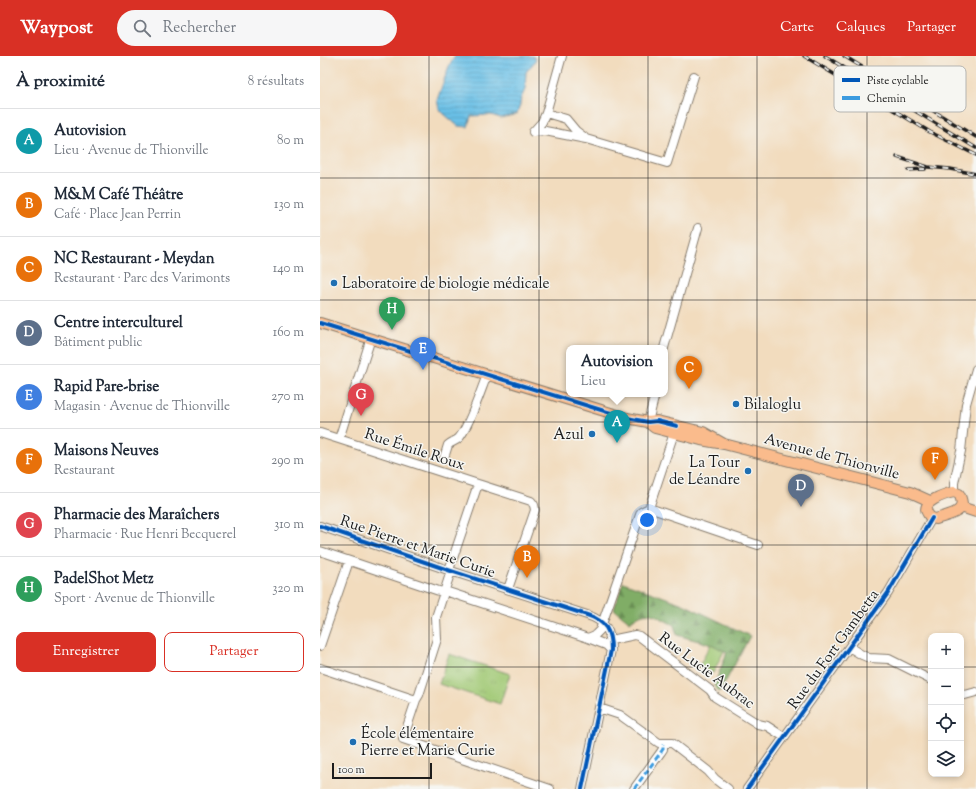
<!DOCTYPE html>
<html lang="fr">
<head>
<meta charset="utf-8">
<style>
	:root { --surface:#fff; --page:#f6f6f7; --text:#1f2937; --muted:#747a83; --line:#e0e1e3; --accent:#d93025 }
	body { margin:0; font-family:"Sorts Mill Goudy",serif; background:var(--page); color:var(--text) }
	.controls { position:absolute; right:12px; bottom:12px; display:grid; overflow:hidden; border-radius:8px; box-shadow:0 2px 6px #0003 }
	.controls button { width:36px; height:36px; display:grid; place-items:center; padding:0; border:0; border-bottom:1px solid var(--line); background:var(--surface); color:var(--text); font:20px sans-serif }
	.scale { position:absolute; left:12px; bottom:10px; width:100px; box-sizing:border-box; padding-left:4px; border:2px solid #1c1c1c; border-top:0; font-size:11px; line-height:14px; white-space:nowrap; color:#1c1c1c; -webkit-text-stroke:3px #f6f6f2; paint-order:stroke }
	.you { position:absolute; left:327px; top:464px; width:14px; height:14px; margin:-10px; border:3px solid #fff; border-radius:50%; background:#1a73e8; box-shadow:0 0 0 6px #1a73e833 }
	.badge { display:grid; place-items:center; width:26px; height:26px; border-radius:50%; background:var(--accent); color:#fff; font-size:13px; font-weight:700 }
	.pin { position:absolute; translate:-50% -33px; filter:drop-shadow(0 1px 2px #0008) }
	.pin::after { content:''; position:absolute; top:21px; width:14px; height:12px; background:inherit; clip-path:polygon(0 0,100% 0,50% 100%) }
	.popup { position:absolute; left:246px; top:289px; width:102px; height:52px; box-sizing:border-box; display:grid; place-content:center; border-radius:8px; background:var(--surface); filter:drop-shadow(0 1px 3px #0005); font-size:13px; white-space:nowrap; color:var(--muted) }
	.popup b { font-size:15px; color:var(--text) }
	.popup::after { content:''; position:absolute; left:50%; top:100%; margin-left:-8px; border:8px solid transparent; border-top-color:var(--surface) }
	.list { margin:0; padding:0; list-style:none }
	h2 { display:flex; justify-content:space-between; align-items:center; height:52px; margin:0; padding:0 16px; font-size:17px }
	h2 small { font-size:13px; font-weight:400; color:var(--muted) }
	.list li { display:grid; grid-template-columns:26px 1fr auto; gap:12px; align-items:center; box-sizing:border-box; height:64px; padding:0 16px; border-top:1px solid var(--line) }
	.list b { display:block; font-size:15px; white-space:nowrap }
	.list p { margin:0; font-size:13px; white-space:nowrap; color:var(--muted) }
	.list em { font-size:13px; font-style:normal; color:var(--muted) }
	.actions { display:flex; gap:8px; padding:12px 16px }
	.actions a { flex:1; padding:9px 0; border:1px solid var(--accent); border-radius:8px; text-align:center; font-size:14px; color:var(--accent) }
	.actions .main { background:var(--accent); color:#fff }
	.icon { flex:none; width:22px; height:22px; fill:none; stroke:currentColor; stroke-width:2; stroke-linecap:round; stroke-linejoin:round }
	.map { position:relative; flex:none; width:656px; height:733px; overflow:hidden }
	header { display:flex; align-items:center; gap:24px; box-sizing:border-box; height:56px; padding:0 20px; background:var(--accent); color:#fff }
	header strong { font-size:19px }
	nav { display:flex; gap:22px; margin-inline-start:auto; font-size:14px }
	.search { width:280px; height:36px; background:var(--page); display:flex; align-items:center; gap:10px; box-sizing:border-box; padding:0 14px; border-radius:22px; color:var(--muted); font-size:15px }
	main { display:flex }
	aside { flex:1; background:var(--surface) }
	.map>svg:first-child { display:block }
</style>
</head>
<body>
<header>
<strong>Waypost</strong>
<div class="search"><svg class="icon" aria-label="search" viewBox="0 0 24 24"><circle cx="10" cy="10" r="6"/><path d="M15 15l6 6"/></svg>Rechercher</div>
<nav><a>Carte</a><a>Calques</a><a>Partager</a></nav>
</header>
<main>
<aside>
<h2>À proximité<small>8 résultats</small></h2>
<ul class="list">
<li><span class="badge" style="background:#0f9aa8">A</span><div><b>Autovision</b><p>Lieu · Avenue de Thionville</p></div><em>80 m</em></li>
<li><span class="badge" style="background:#e8710a">B</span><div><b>M&amp;M Café Théâtre</b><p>Café · Place Jean Perrin</p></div><em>130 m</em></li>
<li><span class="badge" style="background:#e8710a">C</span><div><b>NC Restaurant - Meydan</b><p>Restaurant · Parc des Varimonts</p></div><em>140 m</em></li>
<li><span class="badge" style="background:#5c6f8a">D</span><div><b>Centre interculturel</b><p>Bâtiment public</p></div><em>160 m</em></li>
<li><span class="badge" style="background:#3f7fe0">E</span><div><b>Rapid Pare-brise</b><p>Magasin · Avenue de Thionville</p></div><em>270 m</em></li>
<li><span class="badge" style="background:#e8710a">F</span><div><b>Maisons Neuves</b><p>Restaurant</p></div><em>290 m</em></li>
<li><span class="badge" style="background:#e0444e">G</span><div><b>Pharmacie des Maraîchers</b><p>Pharmacie · Rue Henri Becquerel</p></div><em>310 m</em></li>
<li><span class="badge" style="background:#2e9e5b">H</span><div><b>PadelShot Metz</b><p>Sport · Avenue de Thionville</p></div><em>320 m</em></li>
</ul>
<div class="actions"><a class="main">Enregistrer</a><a>Partager</a></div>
</aside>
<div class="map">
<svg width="656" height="733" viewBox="0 0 656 733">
	<defs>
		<pattern id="grass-tufts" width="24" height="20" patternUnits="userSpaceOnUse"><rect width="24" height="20" fill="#a1c974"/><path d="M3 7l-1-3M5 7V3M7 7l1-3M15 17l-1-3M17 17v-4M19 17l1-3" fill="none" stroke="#8aac64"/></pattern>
		<pattern id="forest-firs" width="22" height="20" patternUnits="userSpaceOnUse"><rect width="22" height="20" fill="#80ad66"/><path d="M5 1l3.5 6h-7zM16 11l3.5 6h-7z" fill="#688c53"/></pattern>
		<pattern id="water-rules" width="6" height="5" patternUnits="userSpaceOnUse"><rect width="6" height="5" fill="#69bfe6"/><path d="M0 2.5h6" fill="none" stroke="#5aa4c5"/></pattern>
	</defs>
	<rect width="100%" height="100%" fill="#f6f6f2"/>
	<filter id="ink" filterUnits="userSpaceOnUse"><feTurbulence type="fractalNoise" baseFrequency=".025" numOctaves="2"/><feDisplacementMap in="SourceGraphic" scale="8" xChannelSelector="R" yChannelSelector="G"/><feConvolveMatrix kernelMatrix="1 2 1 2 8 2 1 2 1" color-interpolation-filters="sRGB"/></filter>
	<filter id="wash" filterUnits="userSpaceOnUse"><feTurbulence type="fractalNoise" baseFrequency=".012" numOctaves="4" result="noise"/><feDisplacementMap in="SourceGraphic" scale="16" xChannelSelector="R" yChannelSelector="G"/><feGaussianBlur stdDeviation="0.9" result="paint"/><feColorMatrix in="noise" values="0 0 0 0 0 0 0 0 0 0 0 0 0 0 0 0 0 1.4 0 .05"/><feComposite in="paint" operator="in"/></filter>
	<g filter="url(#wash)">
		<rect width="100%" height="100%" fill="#f2dcbe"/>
		<path fill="url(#grass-tufts)" stroke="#5e7248" d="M129 598 190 618 180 648 119 628Z"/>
		<path fill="url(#forest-firs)" stroke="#4e6441" d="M303 526 363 548 430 580 400 636 394 630 407 596 386 587 357 579 354 569C335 560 328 550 310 566L294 553Z"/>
		<path fill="#a1c974" stroke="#5e7248" d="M391 588 404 595 393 617 379 610Z"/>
		<path fill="url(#water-rules)" stroke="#426e81" d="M135 0H213L216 4 206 16 205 34 201 42 200 49 197 58 181 62 171 59 151 60 148 71 138 70 123 57 119 53 117 44 129 10Z"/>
	</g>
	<g filter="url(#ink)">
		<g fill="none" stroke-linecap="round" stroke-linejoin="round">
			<g stroke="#877c6d" stroke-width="10">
				<path id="minor" d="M226 57 246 63 256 75 264 81
					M213 76 225 75 266 83 347 107 374 20
					M213 76 222 66 226 57 242 0
					M344 292 378 172
					M328 366 335 338
					M0 377 158 428
					M19 383 51 282
					M124 402 128 389C131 386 136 385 139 382 149 371 161 334 167 319
					M634 436V427L641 395 646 348 656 313
					M329 452 438 489
					M329 452 356 371
					M0 470 131 515 267 559C286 565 291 575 291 594L262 733
					M0 495 119 535 128 536 268 582 286 589 291 594
					M129 514 158 428 211 445 214 449 215 454 188 533
					M268 582 275 579 280 574 321 456 329 452
					M291 584 315 579 319 580 390 634 395 641 438 668 447 670 464 681
					M0 590 29 505
					M529 591 542 599 549 602 569 603 611 624
					M0 612 96 644 83 683 230 733
					M641 638 645 639 656 636
					M96 644 99 639 117 583 116 561 118 555 131 515
					M279 652 300 659 339 687H352L388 715 395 723 408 733
					M314 733 341 696 343 693V688
					M427 733 568 537 612 462"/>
			</g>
			<g stroke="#877c6d" stroke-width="12">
				<path id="major" d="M0 267 307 362 328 366 337 365 383 376 404 388
					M331 369 335 372 381 384 404 388 590 436 610 445
					M634 436 639 438C649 457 630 458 616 463 612 462 610 462 608 458 599 446 625 438 634 436Z
					M641 451 656 456"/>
			</g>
			<use href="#minor" stroke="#fff" stroke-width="8"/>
			<use href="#major" stroke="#fabb8c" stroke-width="10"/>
			<g stroke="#1c1c1c" stroke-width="3.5">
				<path id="rail" d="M484 0 610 76 656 99
					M505 0 656 92
					M524 0 656 81
					M577 101 608 111 630 113 656 118
					M588 114 605 113"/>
			</g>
			<use href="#rail" stroke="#f6f6f2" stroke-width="2" stroke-dasharray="6" stroke-linecap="butt"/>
			<path stroke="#3c9bdf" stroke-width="3" stroke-dasharray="6 3" stroke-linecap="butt" d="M314 733 341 696 343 693V688"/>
			<g stroke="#f6f6f2" stroke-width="6">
				<path id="cycleway" d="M0 267 307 362 328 366 337 365 357 370
					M0 470 131 515 267 559C286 565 291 575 291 594L262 733
					M427 733 568 537 612 462"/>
			</g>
			<use href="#cycleway" stroke="#0057b8" stroke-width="4"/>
		</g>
	</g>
	<path fill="none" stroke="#1c1c1c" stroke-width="1" stroke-opacity="0.55" d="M109 0V733M219 0V733M328 0V733M437 0V733M547 0V733M0 122H656M0 244H656M0 366H656M0 489H656M0 611H611M641 611H656"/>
	<g fill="#1f6fb2" stroke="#f6f6f2" stroke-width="1.5">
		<circle cx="14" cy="227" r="4"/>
		<circle cx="416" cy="348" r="4"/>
		<circle cx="272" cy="378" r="4"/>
		<circle cx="428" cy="415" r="4"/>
		<circle cx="33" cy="686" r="4"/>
	</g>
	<g text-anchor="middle" stroke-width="3" stroke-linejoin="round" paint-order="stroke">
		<g font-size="15" fill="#1c1c1c" stroke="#f6f6f2" text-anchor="start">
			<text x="22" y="232">Laboratoire de biologie médicale</text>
			<text x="424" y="353">Bilaloglu</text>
			<text x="264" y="383" text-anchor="end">Azul</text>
			<text x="420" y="411" text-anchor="end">La Tour<tspan x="420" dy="17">de Léandre</tspan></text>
			<text x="41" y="682">École élémentaire<tspan x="41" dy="17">Pierre et Marie Curie</tspan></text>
		</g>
		<g font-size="15" fill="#1c1c1c" stroke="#f6f6f2">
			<text transform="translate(95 393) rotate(18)" y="5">Rue Émile Roux</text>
			<text transform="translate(512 400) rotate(15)" y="5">Avenue de Thionville</text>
			<text transform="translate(98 490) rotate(19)" y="5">Rue Pierre et Marie Curie</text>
			<text transform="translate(513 593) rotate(-54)" y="5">Rue du Fort Gambetta</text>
			<text transform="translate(387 614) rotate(37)" y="5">Rue Lucie Aubrac</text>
		</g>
	</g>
	<rect x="514" y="10" width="132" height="46" rx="6" fill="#f6f6f2" stroke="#b5b5b2" stroke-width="1"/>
	<rect x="522" y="22" width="18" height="4" fill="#0057b8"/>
	<rect x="522" y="40" width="18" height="4" fill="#3c9bdf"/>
	<g font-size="11" fill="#1c1c1c">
		<text x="547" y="28">Piste cyclable</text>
		<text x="547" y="46">Chemin</text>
	</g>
</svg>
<div class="controls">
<button>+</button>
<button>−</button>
<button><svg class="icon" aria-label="locate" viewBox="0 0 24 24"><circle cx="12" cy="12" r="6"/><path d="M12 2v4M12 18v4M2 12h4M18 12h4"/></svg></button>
<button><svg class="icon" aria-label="layers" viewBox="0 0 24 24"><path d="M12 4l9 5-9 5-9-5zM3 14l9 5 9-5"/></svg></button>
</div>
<div class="scale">100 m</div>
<div class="you"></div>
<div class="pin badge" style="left:297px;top:387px;background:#0f9aa8">A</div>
<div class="popup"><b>Autovision</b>Lieu</div>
<div class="pin badge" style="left:207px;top:522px;background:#e8710a">B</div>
<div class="pin badge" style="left:369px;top:333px;background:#e8710a">C</div>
<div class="pin badge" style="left:481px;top:451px;background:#5c6f8a">D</div>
<div class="pin badge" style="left:103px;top:314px;background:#3f7fe0">E</div>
<div class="pin badge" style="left:615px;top:424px;background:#e8710a">F</div>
<div class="pin badge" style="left:41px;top:360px;background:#e0444e">G</div>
<div class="pin badge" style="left:72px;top:274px;background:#2e9e5b">H</div>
</div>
</main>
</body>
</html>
